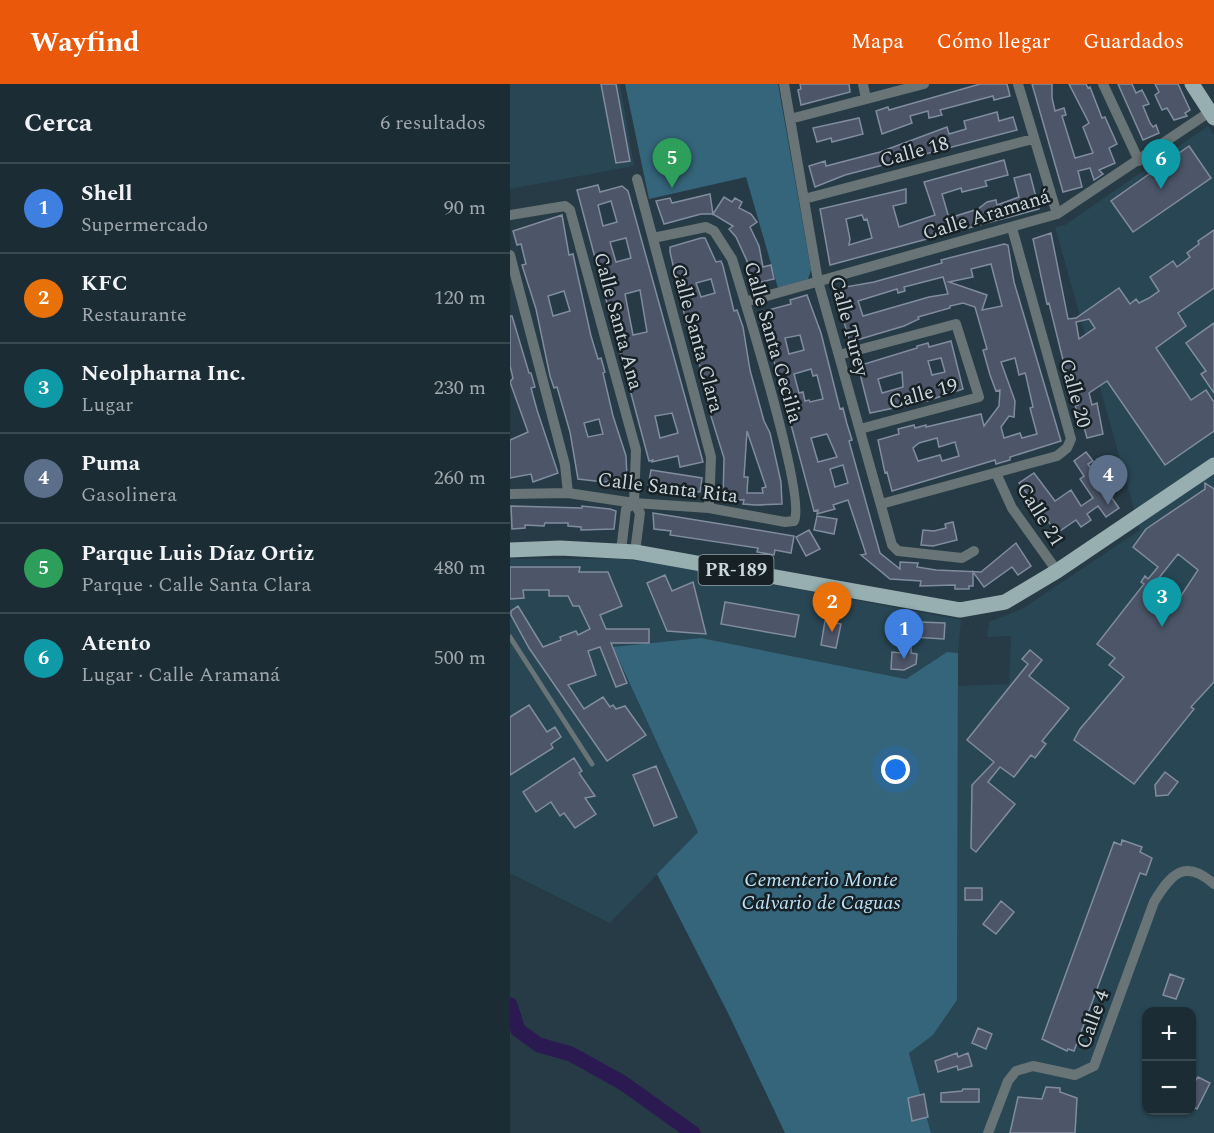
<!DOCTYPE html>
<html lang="es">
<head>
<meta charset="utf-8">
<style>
	:root { --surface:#1c2c34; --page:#293840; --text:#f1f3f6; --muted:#a0a7ac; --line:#3a484f; --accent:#ea580c }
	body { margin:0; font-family:Spectral,serif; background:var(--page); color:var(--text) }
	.controls { position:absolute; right:18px; bottom:18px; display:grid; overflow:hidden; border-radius:12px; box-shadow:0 2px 4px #0004 }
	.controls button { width:54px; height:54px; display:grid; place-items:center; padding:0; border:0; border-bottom:2px solid var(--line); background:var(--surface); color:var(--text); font:30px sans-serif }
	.you { position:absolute; left:386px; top:686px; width:21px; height:21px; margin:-15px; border:4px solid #fff; border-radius:50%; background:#1a73e8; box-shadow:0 0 0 9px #1a73e833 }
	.badge { display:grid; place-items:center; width:39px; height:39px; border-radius:50%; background:var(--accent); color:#fff; font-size:20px; font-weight:700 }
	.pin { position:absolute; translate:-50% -50px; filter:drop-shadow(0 2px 3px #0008) }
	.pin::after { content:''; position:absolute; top:32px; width:21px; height:18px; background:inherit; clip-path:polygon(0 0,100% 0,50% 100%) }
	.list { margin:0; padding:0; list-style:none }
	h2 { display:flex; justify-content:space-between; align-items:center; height:78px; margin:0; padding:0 24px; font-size:26px }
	h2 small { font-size:20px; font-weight:400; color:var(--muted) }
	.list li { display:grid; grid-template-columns:39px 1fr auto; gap:18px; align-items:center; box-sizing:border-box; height:90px; padding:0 24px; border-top:2px solid var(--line) }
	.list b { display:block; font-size:22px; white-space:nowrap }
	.list p { margin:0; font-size:20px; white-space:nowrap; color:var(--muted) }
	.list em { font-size:20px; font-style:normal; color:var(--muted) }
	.map { position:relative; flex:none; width:704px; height:1049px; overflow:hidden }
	header { display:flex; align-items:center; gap:36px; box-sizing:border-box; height:84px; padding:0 30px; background:var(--accent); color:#fff }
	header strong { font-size:28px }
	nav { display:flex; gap:33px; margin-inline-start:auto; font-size:21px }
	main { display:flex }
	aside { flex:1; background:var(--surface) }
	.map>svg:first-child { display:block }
</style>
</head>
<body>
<header>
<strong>Wayfind</strong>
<nav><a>Mapa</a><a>Cómo llegar</a><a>Guardados</a></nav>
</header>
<main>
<aside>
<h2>Cerca<small>6 resultados</small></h2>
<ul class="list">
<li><span class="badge" style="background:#3f7fe0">1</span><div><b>Shell</b><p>Supermercado</p></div><em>90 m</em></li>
<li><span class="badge" style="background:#e8710a">2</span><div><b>KFC</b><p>Restaurante</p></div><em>120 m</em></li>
<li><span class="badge" style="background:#0f9aa8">3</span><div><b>Neolpharna Inc.</b><p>Lugar</p></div><em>230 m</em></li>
<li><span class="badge" style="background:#5c6f8a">4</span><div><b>Puma</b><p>Gasolinera</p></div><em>260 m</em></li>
<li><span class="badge" style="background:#2e9e5b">5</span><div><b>Parque Luis Díaz Ortiz</b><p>Parque · Calle Santa Clara</p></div><em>480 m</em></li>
<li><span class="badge" style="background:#0f9aa8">6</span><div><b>Atento</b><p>Lugar · Calle Aramaná</p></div><em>500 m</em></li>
</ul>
</aside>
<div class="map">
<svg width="704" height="1049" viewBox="0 0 704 1049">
	<rect width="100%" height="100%" fill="#263b45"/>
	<path fill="#294654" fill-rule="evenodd" d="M0 0H110L124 82 0 105Z
		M698 42 704 51V1049H421L399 968 423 951 447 916 448 602 499 600 501 552 477 553 479 538 512 525 630 446 545 143 555 141ZM636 928H682V1026H636Z
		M0 475H112L153 480 451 536 448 569 437 568 396 595 191 554 103 564 188 748 100 839 0 789Z"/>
	<path fill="#35657b" d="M115 0H268L301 186 298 195 268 204 236 93 139 115Z
		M191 554 396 595 437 568 448 569 447 916 423 951 399 969 421 1049H275L219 931 147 790 188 748 103 563Z"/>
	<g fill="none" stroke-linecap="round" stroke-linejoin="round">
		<path stroke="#2a1a51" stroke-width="15" d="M0 921 8 946 29 961 61 970 113 999 183 1049"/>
	</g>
	<path fill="#4c5668" stroke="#818c9f" stroke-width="1.5" fill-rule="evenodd" d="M91 0H106L120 77 106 79Z
		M290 0H339L340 8 291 21 288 6 291 5Z
		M470 0H497L500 12 484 16 483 12 430 26 432 31 419 34 418 27 400 32 402 39 372 50 366 27 378 23 379 26Z
		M522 0H542V14L545 27 554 24 556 31 552 32 565 74 583 69 573 43 579 39 559 0H576L578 4 580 3 592 34 595 33 607 60 599 64 605 79 589 86 593 90 584 96 580 84 568 87 572 103 553 108Z
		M608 0H622L626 9 632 6 639 20 633 22 640 39 643 43 646 41 649 49 633 56Z
		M645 0H668L680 26 675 29 677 32 664 36 657 24 652 26 645 11 649 8Z
		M487 28 489 37 503 33 507 46 335 91 305 103 299 82 315 77 316 82 370 68 437 43 439 50 456 45 454 37Z
		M349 34 353 50 322 58 321 54 307 58 303 44Z
		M679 62 701 94 623 148 601 117Z
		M494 76 498 91 475 97 477 102 452 108 451 104 432 110 439 134 468 125 477 118 486 116 487 121 509 113 504 94 520 90 529 125 320 181 310 125 396 105V119L383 122 389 143 425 131 414 98ZM352 131 354 136 357 135 362 154 339 161 340 155 336 135Z
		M88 101 90 108 112 102 118 107 193 378 170 383 168 372 142 378 143 376 139 377 67 106ZM101 117 107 138 93 142 88 121ZM116 154 121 174 106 178 100 158ZM130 206 137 248 123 251 115 210ZM162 329 168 349 150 354 145 332Z
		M200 110 203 130 214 113 222 118 225 114 232 118 229 124 241 130 247 138 240 143 249 162 253 183 261 181 264 195 242 200 237 177 226 153 219 145 223 142 203 130H191L154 140 146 117 160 114 162 119Z
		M52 131 59 171 63 170 81 252 88 275 91 274 95 288 93 289 103 332 116 372 117 393 113 395 94 398 68 395 60 348 47 303 44 304 40 292 26 225 12 181 16 180 11 160 7 161 3 147ZM54 207 60 227 43 232 38 212ZM89 335 93 350 78 353 74 339Z
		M704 146V204L668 229 676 242 646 264 681 316 696 306 704 318V347L655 381 597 297 579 309 582 321 587 319 593 350 577 354 571 332H568L565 321H568L554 280 539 219 537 220 523 155 541 149 558 235 566 234 609 204 620 220 626 215 629 219 639 214 649 207 640 193 663 177 667 183 680 173 677 169 689 160 688 157ZM579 235 585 244 569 255 566 238Z
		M191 154H195L206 178 211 177 213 182 224 227 227 226 233 243 240 286 254 337 260 349 271 398 272 420 245 421 233 420 234 416H213L214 374 196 316 199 315 190 282 181 259 160 168V163ZM201 195 205 209 191 213 186 199ZM237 347 256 403 252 404 253 409H237L238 393H234Z
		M494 160 498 161 504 198 551 357 500 373V376L486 380 485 376 382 407 377 388 375 389 368 356 389 350 388 345 404 341 405 344 416 341V343L471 330 474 342 489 322 490 306 486 307 480 291 473 266 477 265 465 223 453 219 440 222V224L408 233 409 235 394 242 340 258 324 205 364 198 432 179 431 176ZM481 180 492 222 472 226 477 211 439 198 463 193 461 185ZM433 193 438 210 419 213 353 232 348 217 387 205 388 209 395 207 394 203ZM505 274 509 291 515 289 516 292 523 323 520 324 527 350 512 354 510 349 494 354 491 343 499 332 504 333 505 317 491 278ZM427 354 429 363 445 358 449 372 432 377 430 371 408 377 403 364 409 359Z
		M297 211 311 249 330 325 333 324 337 340 342 356 339 357 370 469 390 485V478L408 479 407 483 426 486 471 488 506 459 521 482 508 491 502 483 474 503 463 488V502H459V505H445V501L410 502 411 497 380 495 351 471 356 470 338 416 323 421 325 425 307 430 308 426 304 427 251 228 281 220 280 216ZM290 251 294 266 279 270 275 254ZM301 285 303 292 307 291 313 315 300 318 299 316 295 317 293 308 289 309 284 290ZM317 350 327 373 308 378 301 354ZM333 381 338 399 325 403 320 385Z
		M0 232H2L19 289H21L25 303 21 304 27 326 48 389 23 398 21 390 0 394V356L18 348 0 298 3 294 0 282Z
		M704 239V309L691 290 696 287 676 259Z
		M441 257 453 305 417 317 360 329 348 282 407 264V262L418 259 419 263ZM431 274 435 288 422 291 418 277ZM392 288 393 303 372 309 368 295Z
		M576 368 583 377 578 380 609 424 596 433 588 422 577 430 581 436 571 443 566 436 547 449 509 399 524 389 545 417 561 406 571 422 583 414 570 395 574 392 564 377Z
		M141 386 192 394 190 408 138 403Z
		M695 399 704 405V598L681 623 684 625 624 700 564 656 570 645 614 593 599 581 605 574 587 560 634 500 631 498 635 492 638 495 648 483 623 463 636 445 695 405ZM668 470 688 486 671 512 648 495Z
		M1 422 72 424V422L100 425 106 427 104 445 71 446V443L58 442V439H35L34 442 15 441V444L2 445Z
		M143 429 284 452 281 469 265 466 264 471 247 468 248 464 160 451 161 447 144 445Z
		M307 432 327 435 324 450 304 446Z
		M443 438 447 456 423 462 411 461 413 446 424 447 436 444 435 440Z
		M299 446 310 465 296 472 286 453Z
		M0 483H70L69 488H98L112 522 90 531 96 545H139V559H101L117 599 106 603 90 563 78 567 86 591 58 601 74 625 93 613 100 623 103 621 106 625 115 622 136 651 97 677 19 564 1 531V527L8 522 33 563 51 556 50 553 66 547 68 551 80 545 69 522H63L58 512H39V506H13L14 514 0 515Z
		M155 491 162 507 183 498 196 550 157 547 137 499Z
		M215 518 289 531 285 553 211 540Z
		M315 537 331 540 326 564 311 561Z
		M386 537 435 539 434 555 402 553 401 569 407 570 406 580 394 586 381 585 382 568 391 569 392 552H385Z
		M520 566 532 576 519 592 559 624 532 657 536 660 525 674 521 671 504 693 490 683 478 698 505 720 466 768 461 764 462 701 484 678 457 656 518 580 512 575Z
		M19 621 37 648 45 643 51 653 41 660 43 664 0 691V633Z
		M64 674 72 687 69 689 85 712 75 714 86 730 65 744 54 729 50 732 41 718 26 728 13 708Z
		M146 682 167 733 144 742 123 691Z
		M655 688 668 698 658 711 646 712 645 701Z
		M612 756 632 763 630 768 642 774 636 791 630 789 564 967 558 965 557 967 532 955 604 758 611 761Z
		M455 804H472V816H455Z
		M491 817 504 828 486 850 473 840Z
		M660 890 674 895 666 915 653 911Z
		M468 944 482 950 476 965 462 959Z
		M447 969 448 973 458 969 462 982 448 986 447 982 428 988 425 977Z
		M688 993 700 999 687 1025 681 1022V1003Z
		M536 1003 550 1004V1008L567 1014 565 1049H500L508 1013 532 1015Z
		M453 1005H469V1018H431V1009L452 1007Z
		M414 1010 418 1033 402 1037 398 1014Z"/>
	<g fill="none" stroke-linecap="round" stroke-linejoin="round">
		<path stroke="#687475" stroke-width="5" d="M0 553 82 680"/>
		<path stroke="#687475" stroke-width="10" d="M274 0 308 197 382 461 388 467 452 474 464 467
			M353 0 356 15
			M508 0 547 130
			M593 0 629 77
			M280 35 414 0
			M127 95 201 373 199 424
			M294 115 523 55
			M0 131 55 122 60 126 126 366 124 419 130 429 125 468
			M0 171 55 381 58 409
			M235 218 547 130 704 25
			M329 271 446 240 469 313 350 345
			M486 389 502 424 547 487
			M0 410 58 409 124 419 199 424 275 438 284 437C297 415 233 211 222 175L204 147 196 143 143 154
			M371 420 547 372 557 364 561 355 502 144
			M111 467 116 425 124 419
			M478 1049 498 997 506 987 523 982 565 991 584 982 644 818C661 790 675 774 704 800"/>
		<path stroke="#97afb0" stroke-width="15" d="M682 0 704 34
			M0 466 50 464 125 468 450 526 495 518 547 487 704 381"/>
	</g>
	<g text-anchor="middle" stroke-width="5" stroke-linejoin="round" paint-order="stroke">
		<rect fill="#172125" stroke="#95a0a6" stroke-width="1.5" x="188.5" y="471" width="75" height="30" rx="4.5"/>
		<g font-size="18" font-weight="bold" fill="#cbd7de">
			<text x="226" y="492">PR-189</text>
		</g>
		<g font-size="20" fill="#cbd7de" stroke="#172125">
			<text transform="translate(404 67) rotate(-15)" y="7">Calle 18</text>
			<text transform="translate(476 130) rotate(-17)" y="7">Calle Aramaná</text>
			<text transform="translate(109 237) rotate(75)" y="7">Calle Santa Ana</text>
			<text transform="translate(340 242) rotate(75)" y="7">Calle Turey</text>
			<text transform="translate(188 254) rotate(75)" y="7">Calle Santa Clara</text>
			<text transform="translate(264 258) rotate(74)" y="7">Calle Santa Cecilia</text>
			<text transform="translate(413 309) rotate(-15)" y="7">Calle 19</text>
			<text transform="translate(566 309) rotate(75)" y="7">Calle 20</text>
			<text transform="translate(158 403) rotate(7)" y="7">Calle Santa Rita</text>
			<text transform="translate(531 430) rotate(58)" y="7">Calle 21</text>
			<text transform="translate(582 935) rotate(-70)" y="7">Calle 4</text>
		</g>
		<g font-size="20" font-style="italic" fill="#bbe2f7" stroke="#172125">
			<text x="311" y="802">Cementerio Monte<tspan x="311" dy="23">Calvario de Caguas</tspan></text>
		</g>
	</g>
</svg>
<div class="controls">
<button>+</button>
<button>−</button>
</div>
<div class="you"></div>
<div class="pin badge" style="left:394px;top:575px;background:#3f7fe0">1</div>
<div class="pin badge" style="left:322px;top:548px;background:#e8710a">2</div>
<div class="pin badge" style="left:652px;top:543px;background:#0f9aa8">3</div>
<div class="pin badge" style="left:598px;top:421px;background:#5c6f8a">4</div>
<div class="pin badge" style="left:162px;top:104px;background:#2e9e5b">5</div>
<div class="pin badge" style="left:651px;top:105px;background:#0f9aa8">6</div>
</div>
</main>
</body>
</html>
